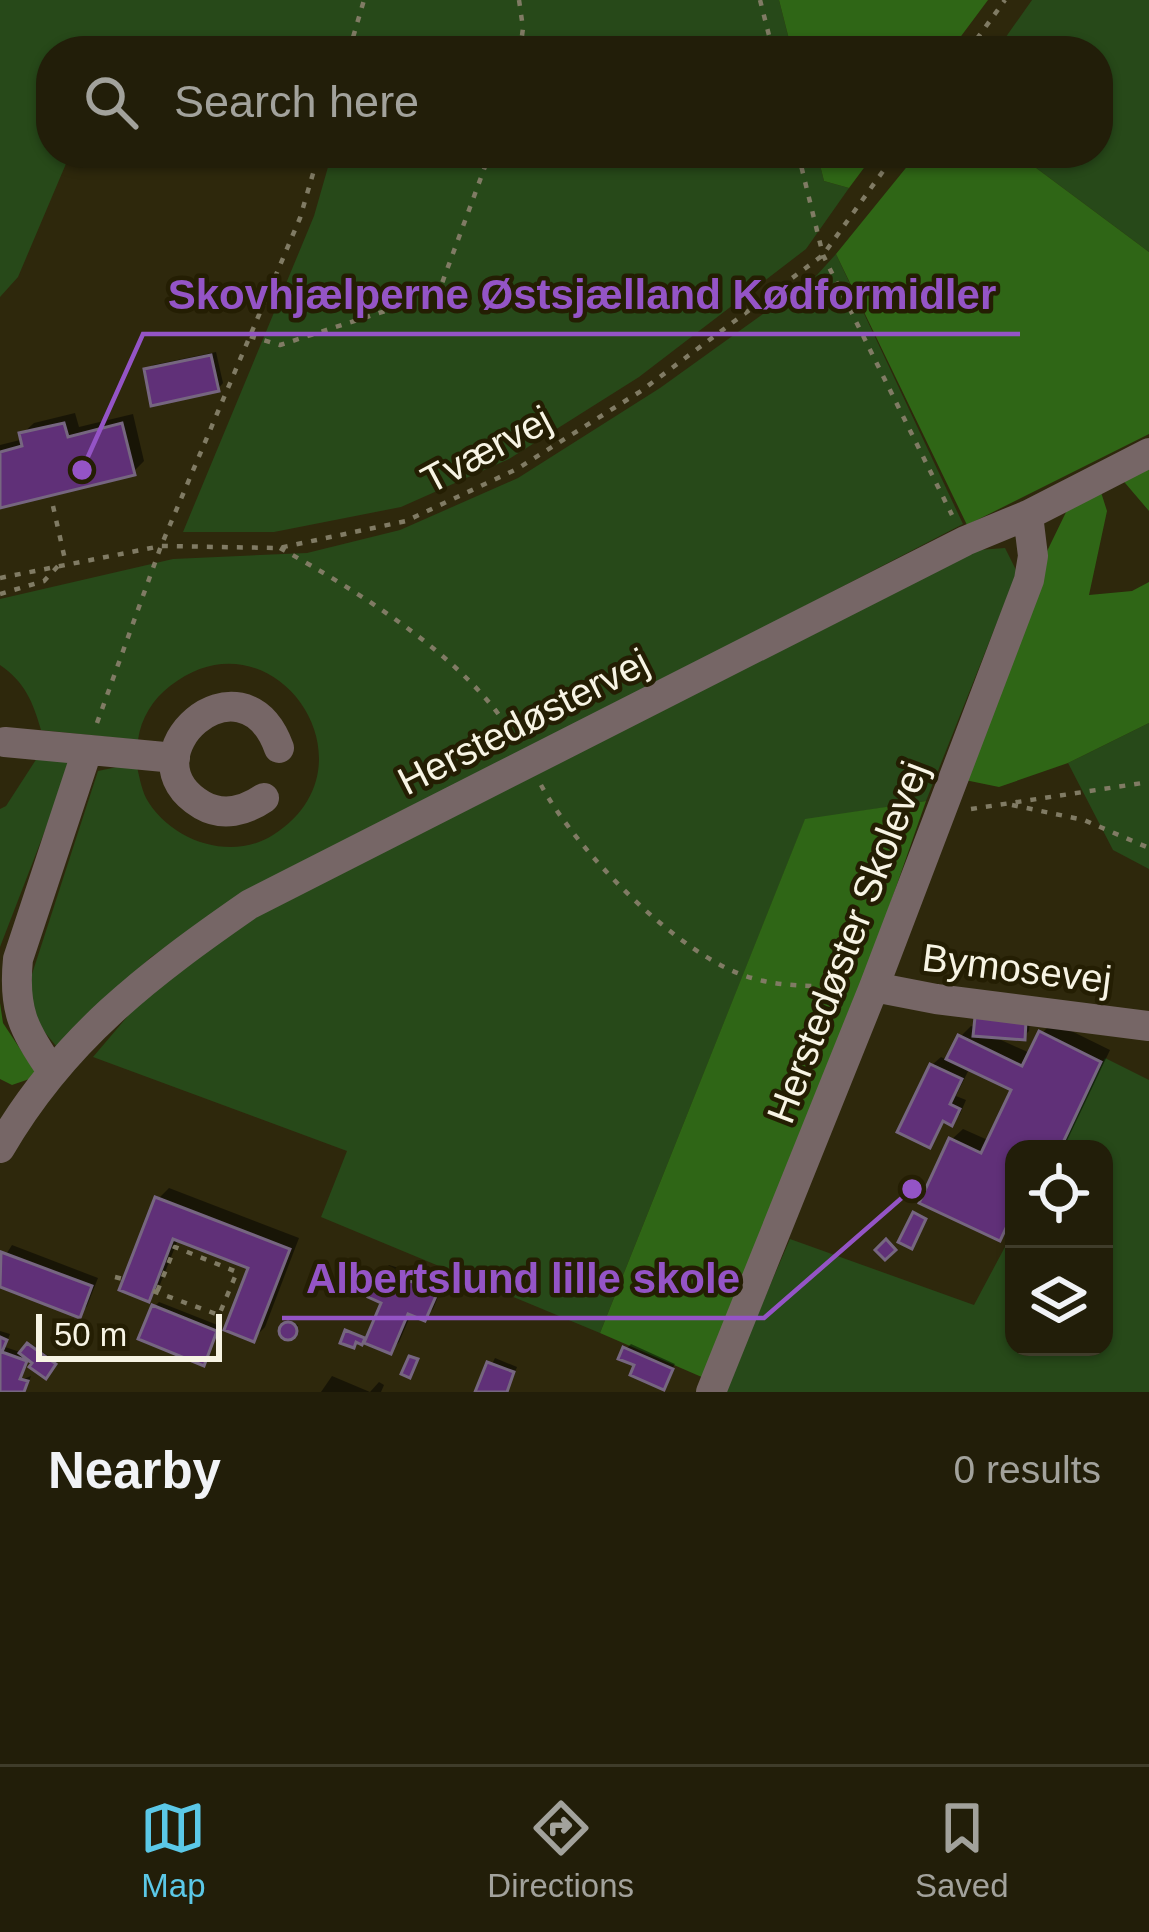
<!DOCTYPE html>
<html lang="en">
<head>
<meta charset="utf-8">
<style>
	:root { --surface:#221e09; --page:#2e2b17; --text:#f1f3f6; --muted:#a2a29c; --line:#3f3c2a; --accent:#5bc8e7 }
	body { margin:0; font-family:Helvetica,sans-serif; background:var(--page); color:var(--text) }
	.controls { position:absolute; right:36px; bottom:36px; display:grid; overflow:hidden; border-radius:24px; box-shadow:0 3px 9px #0004 }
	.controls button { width:108px; height:108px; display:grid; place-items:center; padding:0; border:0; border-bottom:3px solid var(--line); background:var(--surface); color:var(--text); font:60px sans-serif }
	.scale { position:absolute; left:36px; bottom:30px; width:186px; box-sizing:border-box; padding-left:12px; border:6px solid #f7f4e4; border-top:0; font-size:33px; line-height:42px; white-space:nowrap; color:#f7f4e4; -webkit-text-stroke:9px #241e03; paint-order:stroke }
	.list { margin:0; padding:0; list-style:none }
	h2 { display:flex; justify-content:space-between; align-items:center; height:156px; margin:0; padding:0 48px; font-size:51px }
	h2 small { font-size:39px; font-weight:400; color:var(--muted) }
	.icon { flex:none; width:66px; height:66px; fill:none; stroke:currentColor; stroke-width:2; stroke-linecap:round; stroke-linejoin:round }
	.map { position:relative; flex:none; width:1149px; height:1392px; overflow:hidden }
	.search { position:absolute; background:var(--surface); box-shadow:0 3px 9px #0004; left:36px; right:36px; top:36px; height:132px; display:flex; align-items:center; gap:30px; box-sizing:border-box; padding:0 42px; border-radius:48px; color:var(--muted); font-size:45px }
	.sheet { height:372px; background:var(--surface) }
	nav { display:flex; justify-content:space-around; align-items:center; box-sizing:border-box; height:168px; border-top:3px solid var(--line); background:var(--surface); font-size:33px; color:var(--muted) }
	nav a { display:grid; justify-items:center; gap:6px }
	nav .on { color:var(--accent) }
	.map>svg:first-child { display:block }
</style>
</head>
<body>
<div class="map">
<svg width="1149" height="1392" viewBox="0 0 1149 1392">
	<rect width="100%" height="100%" fill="#2e280c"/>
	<path fill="#274919" d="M0 0H779L792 51H51V153H89L68 159 18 277 0 297Z
		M1032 0H1149V252L1016 153H1098V51H996Z
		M332 153H817L824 181 849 188 806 249 639 377 509 459 401 507 274 532H183L314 216Z
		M836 254 963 524 244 897 151 957 57 1047 32 1017V974L98 771 136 763C139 774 141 788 146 798 170 841 231 862 273 835 384 765 272 605 170 686 153 699 141 718 138 740L41 730C33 702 25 682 0 665V599L173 559 307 553 400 530 518 478 660 388 817 275Z
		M1005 548 1017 572 926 801 805 820 600 1333 321 1217 347 1151 93 1057 156 983 257 915 978 550Z
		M1149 723V869L1113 850 1068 763Z
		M39 755 73 758 0 947V809L6 806Z
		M1105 1058 1149 1080V1392H724L790 1239 974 1305 1014 1230V1347H1104V1149H1057Z"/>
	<path fill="#2f6616" d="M779 0H988L950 51H792Z
		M817 153H875L849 188 824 181Z
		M918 153H1016L1149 252V434L967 525 836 254Z
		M1149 467V511L1120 477Z
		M1100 489 1107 511 1089 595 1132 591 1149 582V723L1068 763 999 787 960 779 1034 578 1069 506Z
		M926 801 857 999 704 1378 600 1333 805 819Z
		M0 1003 3 1023 38 1076 12 1085 0 1079Z"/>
	<path fill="#0007" d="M216 352 223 383 218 389 147 370 153 365Z
		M75 413 79 427 133 414 144 461 133 472 0 504V445L24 439 22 434 34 423Z
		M1030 1017 1029 1031 1023 1037 990 1035 1032 1054 1042 1033 1053 1022 1110 1050 1063 1149H1014V1219L999 1237 951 1140 963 1129 990 1141 1015 1088 970 1067 956 1096 966 1100 960 1114 952 1122 946 1119 930 1145 932 1065 941 1057 949 1061 960 1037 971 1026 977 1028Z
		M169 1188 299 1238 265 1327 253 1339 252 1266 179 1237 159 1287 148 1298 158 1199Z
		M12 1245 98 1278 87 1306 79 1315 0 1284V1264Z
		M389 1265 426 1276 425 1280 442 1287 433 1309 425 1317 412 1312 399 1342 391 1351 380 1274Z
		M159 1302 220 1326 203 1362 154 1307Z
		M285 1322 298 1325 293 1337 280 1330Z
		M0 1331 10 1334 5 1347 23 1353 30 1343 55 1361 45 1375 29 1357 21 1380 31 1376 25 1392H0Z
		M631 1344 675 1364 663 1386 626 1349Z
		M495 1358 517 1367 507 1392H478Z
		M332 1376 370 1392 379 1382 384 1385 381 1392H321Z"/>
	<path fill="#603078" stroke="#766680" stroke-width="3" d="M211 355 219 391 151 406 144 369Z
		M64 423 68 437 122 423 135 475 0 508V452L22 446 19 433Z
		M975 1017 1026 1021 1025 1040 973 1036Z
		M1039 1031 1101 1062 1060 1149H1014V1211L1000 1241 919 1203 949 1138 981 1153 1011 1090 946 1059 958 1035 1022 1066Z
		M930 1064 962 1079 950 1104 960 1109 952 1126 943 1121 930 1148 897 1132Z
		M155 1197 290 1249 254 1342 224 1330 248 1268 173 1239 149 1302 119 1290Z
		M913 1212 926 1219 912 1249 898 1242Z
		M886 1239 896 1250 885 1260 875 1250Z
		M1 1252 92 1286 80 1318 0 1287Z
		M378 1272 420 1284 418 1289 436 1296 425 1321 408 1314 391 1354 364 1343 381 1303 368 1297Z
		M152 1305 217 1331 204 1366 138 1339Z
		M279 1331a9 9 0 1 1 18 0a9 9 0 1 1-18 0Z
		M345 1330 365 1338 362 1345 356 1342 354 1348 340 1343Z
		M0 1337 7 1340 2 1352 27 1361 20 1379 28 1381 24 1392H0Z
		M27 1343 56 1364 46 1379 29 1367 32 1363 19 1353Z
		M623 1347 673 1369 664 1390 630 1375 634 1365 618 1359Z
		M409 1356 418 1359 410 1378 401 1374Z
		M487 1362 514 1372 507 1392H475Z"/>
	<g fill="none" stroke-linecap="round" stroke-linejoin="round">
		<path stroke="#807b64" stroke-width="4.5" stroke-dasharray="6 9" stroke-linecap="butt" d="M519 0 523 28 520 51
			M760 0 773 51
			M349 51 364 0
			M968 51 1005 0
			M798 153 823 255 952 515
			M250 336 280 345 438 294 490 153
			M53 506 66 564
			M280 548C359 592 469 659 515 739
			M0 578 161 546 279 548 406 521 517 469 641 391 823 255 896 153
			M0 594 44 581 59 565
			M97 723 161 546 300 218 319 153
			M541 785C576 850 680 958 752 978 782 987 813 986 845 986
			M1012 805 1084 820 1149 848
			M971 809 1149 782
			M115 1277 123 1279
			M153 1291 219 1315 237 1272 175 1247 157 1292"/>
		<path stroke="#766666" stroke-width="30" d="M5 742 175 758
			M264 798C245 811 223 817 202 805 120 757 242 647 279 748
			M874 987 936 999 1149 1026
			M52 1071C23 1030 13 1009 18 959L87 751
			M0 1148C63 1039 149 974 250 904L965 541 1028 515 1149 453
			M711 1392 874 987 1029 580 1033 556 1028 515"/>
	</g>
	<g text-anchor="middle" stroke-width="9" stroke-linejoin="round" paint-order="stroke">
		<g font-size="39" fill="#f7f4e4" stroke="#241e03">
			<text transform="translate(486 449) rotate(-28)" y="14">Tværvej</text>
			<text transform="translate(523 721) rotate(-27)" y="14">Herstedøstervej</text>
			<text transform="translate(847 942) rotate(-69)" y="14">Herstedøster Skolevej</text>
			<text transform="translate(1017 968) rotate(7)" y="14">Bymosevej</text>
		</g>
	</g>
	<path fill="none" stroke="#9454c6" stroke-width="4.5" d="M82 470L143 334H1020M912 1189L764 1318H282"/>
	<g fill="#9454c6" stroke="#241e03" stroke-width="4.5">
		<circle cx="82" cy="470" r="12"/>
		<circle cx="912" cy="1189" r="12"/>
	</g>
	<g font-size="42" text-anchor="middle" font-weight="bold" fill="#9454c6" stroke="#241e03" stroke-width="9" stroke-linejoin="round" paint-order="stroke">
		<text x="582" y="309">Skovhjælperne Østsjælland Kødformidler</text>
		<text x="523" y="1293">Albertslund lille skole</text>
	</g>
</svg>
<div class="controls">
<button><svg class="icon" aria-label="locate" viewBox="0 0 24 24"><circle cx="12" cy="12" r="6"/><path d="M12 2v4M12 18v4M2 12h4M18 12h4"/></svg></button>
<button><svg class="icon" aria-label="layers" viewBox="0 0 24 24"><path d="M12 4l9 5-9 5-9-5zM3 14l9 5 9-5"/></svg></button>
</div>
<div class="scale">50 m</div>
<div class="search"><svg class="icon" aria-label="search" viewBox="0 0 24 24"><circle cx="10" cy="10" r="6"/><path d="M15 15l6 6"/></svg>Search here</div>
</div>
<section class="sheet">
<h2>Nearby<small>0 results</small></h2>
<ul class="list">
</ul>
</section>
<nav>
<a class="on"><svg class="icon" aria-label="map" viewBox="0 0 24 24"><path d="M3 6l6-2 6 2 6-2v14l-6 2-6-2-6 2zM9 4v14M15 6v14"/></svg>Map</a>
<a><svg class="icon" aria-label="directions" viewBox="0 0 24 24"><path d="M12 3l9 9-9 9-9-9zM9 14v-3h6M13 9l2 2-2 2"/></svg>Directions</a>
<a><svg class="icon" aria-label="saved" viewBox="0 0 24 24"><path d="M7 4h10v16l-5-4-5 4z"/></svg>Saved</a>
</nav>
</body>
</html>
